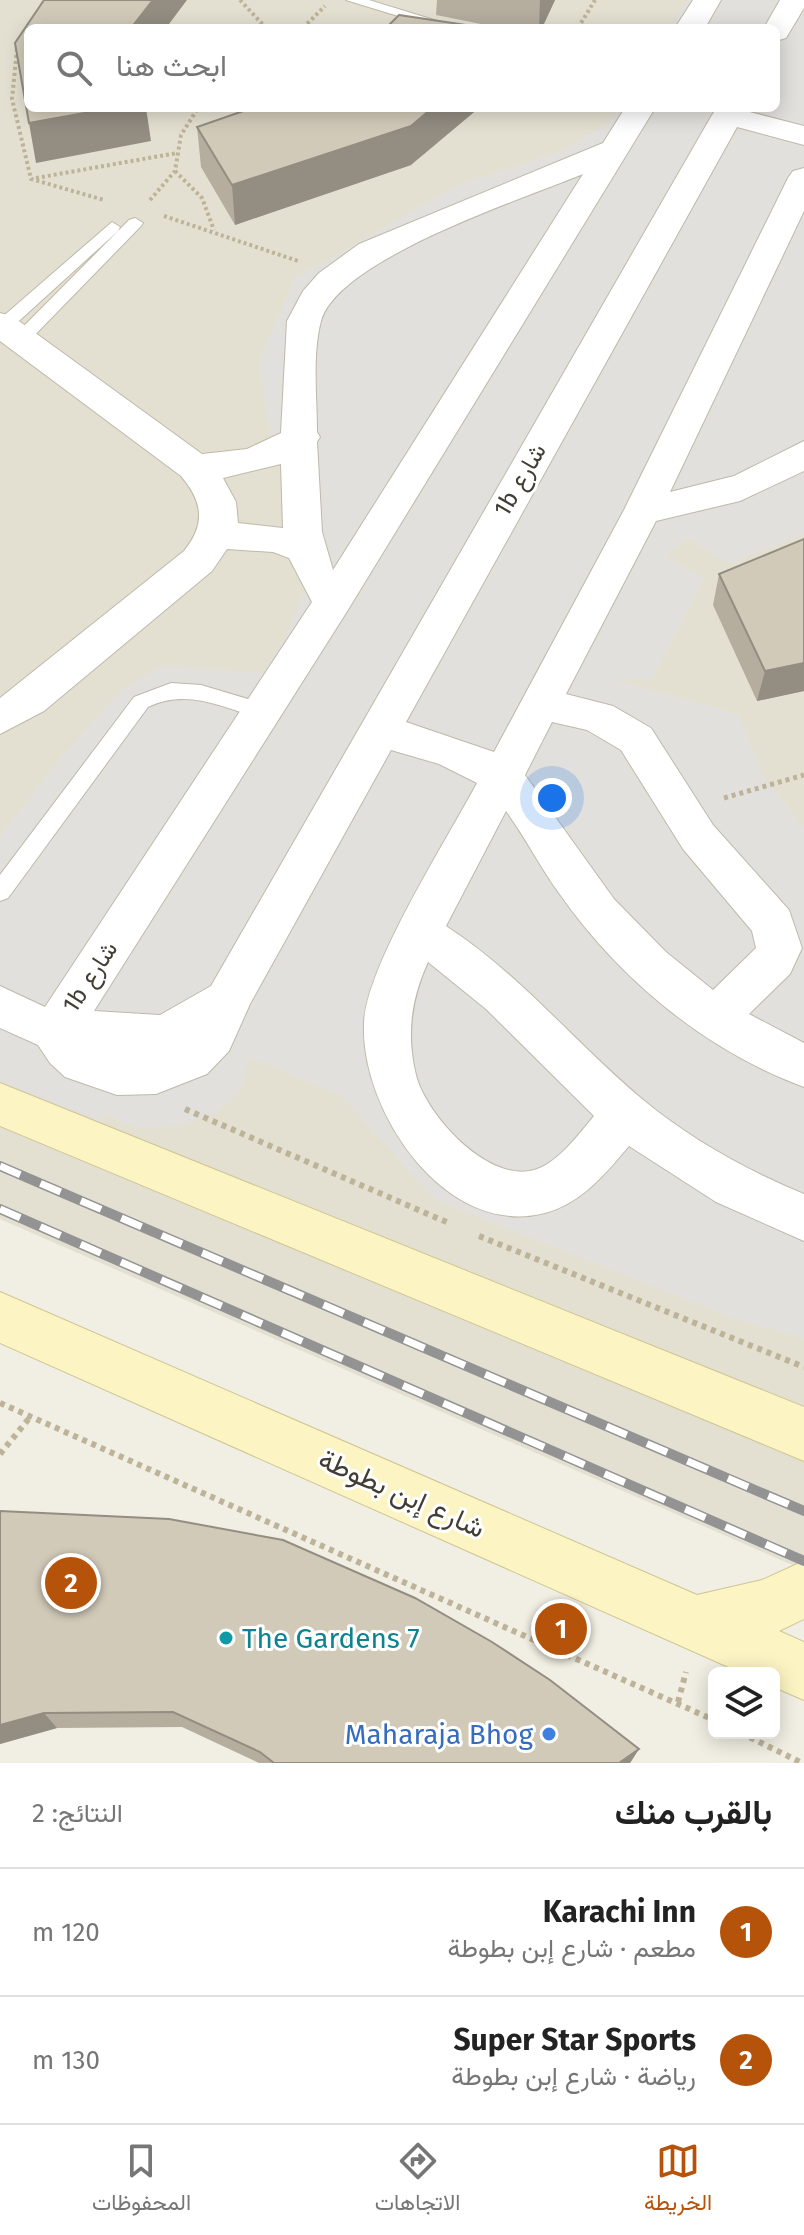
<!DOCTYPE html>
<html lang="ar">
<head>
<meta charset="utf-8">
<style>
	:root { --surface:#fff; --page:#f6f6f6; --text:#222; --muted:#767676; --line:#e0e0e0; --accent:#b45309 }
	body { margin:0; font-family:"Fira Sans",Vazirmatn,sans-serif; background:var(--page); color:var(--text); direction:rtl }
	.controls { position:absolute; right:24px; bottom:24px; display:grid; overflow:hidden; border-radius:12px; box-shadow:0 4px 20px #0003 }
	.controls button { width:72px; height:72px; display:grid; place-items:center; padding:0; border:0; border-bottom:2px solid var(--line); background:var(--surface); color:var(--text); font:40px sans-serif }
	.you { position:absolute; left:552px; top:798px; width:28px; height:28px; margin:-20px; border:6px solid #fff; border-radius:50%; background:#1a73e8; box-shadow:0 0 0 12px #1a73e833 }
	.badge { display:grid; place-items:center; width:52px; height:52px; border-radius:50%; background:var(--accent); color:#fff; font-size:26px; font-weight:700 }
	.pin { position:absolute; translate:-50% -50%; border:4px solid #fff; box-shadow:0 2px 8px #0006 }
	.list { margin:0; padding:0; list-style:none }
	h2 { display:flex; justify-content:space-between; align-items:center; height:104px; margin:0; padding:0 32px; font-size:34px }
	h2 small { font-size:26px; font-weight:400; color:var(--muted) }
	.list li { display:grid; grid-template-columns:52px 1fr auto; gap:24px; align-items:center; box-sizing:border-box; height:128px; padding:0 32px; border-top:2px solid var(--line) }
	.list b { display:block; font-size:30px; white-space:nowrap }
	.list p { margin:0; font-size:26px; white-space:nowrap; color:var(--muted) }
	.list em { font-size:26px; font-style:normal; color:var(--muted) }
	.icon { flex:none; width:44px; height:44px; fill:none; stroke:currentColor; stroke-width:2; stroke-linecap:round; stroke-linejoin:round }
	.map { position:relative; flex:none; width:804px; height:1763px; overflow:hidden; direction:ltr }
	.search { position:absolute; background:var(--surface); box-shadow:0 4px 20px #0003; left:24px; right:24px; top:24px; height:88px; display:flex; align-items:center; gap:20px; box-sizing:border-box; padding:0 28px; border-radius:12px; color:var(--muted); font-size:30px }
	.sheet { height:360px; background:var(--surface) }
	nav { display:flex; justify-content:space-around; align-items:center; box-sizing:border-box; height:112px; border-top:2px solid var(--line); background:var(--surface); font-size:22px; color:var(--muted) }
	nav a { display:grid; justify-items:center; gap:4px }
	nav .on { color:var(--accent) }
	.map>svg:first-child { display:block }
</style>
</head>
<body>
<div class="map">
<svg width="804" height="1763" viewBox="0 0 804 1763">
	<rect width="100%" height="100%" fill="#f1eee3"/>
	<path fill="#e4e0d1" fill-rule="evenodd" d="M0 0H804V1570L0 1219ZM28 28H776V108H28Z"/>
	<path fill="#e1e0dc" d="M688 0H804V534L729 564 688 538 666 556 704 578 652 679 615 680 738 714 763 776 804 828V1338L736 1319 436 1200 340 1095 249 1057 240 1091 217 1112 187 1124 147 1128 123 1123 106 1113 85 1148 0 1111V837L57 762 121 690 163 666 263 673 289 630 313 568 270 434 259 361 295 278 458 185 562 151 608 123 618 108H776V28H670Z"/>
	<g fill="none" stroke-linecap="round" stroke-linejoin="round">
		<g stroke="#beb9a9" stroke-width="2">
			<path id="lane" d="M346 0H369L460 28H437Z
				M135 218 143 223 141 226 27 343H15V335L129 220Z
				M112 222 120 227 118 231 9 330 0 331V319Z
				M171 683 201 685 268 705 271 711 261 719C223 707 187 688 148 707L8 898 0 901V875L134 697Z"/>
		</g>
		<g stroke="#beb9a9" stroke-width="2">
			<path id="street" d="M693 0H721L705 28H675Z
				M780 0H804V8L786 38 776 41V28H764Z
				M625 108H655L346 613 94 1011 160 1015 211 986 712 115 717 108H747L746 111 804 126V145L737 127 406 722 494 752 624 510 788 178 793 171 804 168V211L670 492 734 476 804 441V471L740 501 656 521 566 694 613 706 651 728 713 825 789 910 802 948 790 974 749 1014 804 1043V1087C706 1051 619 979 559 893 540 867 525 837 506 811L446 926C520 974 575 1043 642 1099 690 1139 746 1170 804 1194V1241L716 1202 629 1146C605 1174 582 1203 545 1213 446 1239 360 1111 364 1023 366 966 448 838 477 783L439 764 391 750 250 1004 229 1051 207 1074 156 1094 117 1095 65 1077 50 1063 38 1045 0 1028V986L45 1007 312 602 289 558 273 552 227 549 212 571 44 711 0 734V698L184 551C206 524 203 502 181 476L0 341V313L12 316 202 454 247 449 281 433 287 321 303 291 319 273 359 244 603 143ZM583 174 333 570 322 532 317 442 320 437 317 432C317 397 312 355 321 321 338 259 523 199 583 174ZM281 464 283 528 238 523 236 502 223 478ZM552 722 587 730 621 750 683 849 752 931 756 948 713 990 666 952 614 899 525 775ZM428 962 486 1009 594 1116C579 1134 562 1157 542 1167 494 1191 426 1116 416 1075 406 1035 411 999 428 962Z"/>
		</g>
		<g stroke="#cfc595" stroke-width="2">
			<path id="secondary" d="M0 1083 804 1407V1461L0 1126Z
				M0 1292 697 1595 762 1580 804 1561V1619L779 1631 804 1642V1700L774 1687V1673H742L0 1343Z"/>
		</g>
		<path stroke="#bcb398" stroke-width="4" stroke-dasharray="3 3" stroke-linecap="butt" d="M240 0 266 28
			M191 27 196 28
			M303 28 325 6
			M578 28 595 0
			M17 49 12 99 31 179 104 200
			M175 171 202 198 214 230
			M36 178 177 153
			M150 200 175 171 181 135 198 108
			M164 216 298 261"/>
		<path stroke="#bcb398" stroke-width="5" stroke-dasharray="4 4" stroke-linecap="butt" d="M724 798 804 775"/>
		<path stroke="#bcb398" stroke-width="6" stroke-dasharray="5 5" stroke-linecap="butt" d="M185 1109 451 1224
			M479 1236 804 1367
			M0 1403 714 1720
			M0 1454 31 1416
			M678 1702 686 1672
			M741 1733 802 1763"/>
		<use href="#lane" fill="#fff" fill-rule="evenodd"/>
		<use href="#street" fill="#fff" fill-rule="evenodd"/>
		<use href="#secondary" fill="#fcf4c2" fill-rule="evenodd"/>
		<g stroke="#939393" stroke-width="10">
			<path id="rail" d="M0 1166 804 1511
				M0 1209 804 1561"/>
		</g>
		<use href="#rail" stroke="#fff" stroke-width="7" stroke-dasharray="22" stroke-linecap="butt"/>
	</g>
	<path fill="#b5ae9f" d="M437 0H555L542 28H501L436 15Z
		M197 127 411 165 235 225 201 167Z
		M804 539V691L757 701 713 605 719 574Z
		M0 1511 639 1749 630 1763H259L182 1727 57 1728 0 1744Z"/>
	<path fill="#938d82" d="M153 0H187L166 28H131Z
		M540 0H555L542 28H539Z
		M112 108H146L151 141 36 163 29 123Z
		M432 108H479L411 165 235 225 232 185Z
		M804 663V691L757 701 765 671Z
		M44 1713 57 1728 0 1744V1725Z
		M639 1749 630 1763H619Z"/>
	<path fill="#d2cab9" stroke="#938d82" stroke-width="2" d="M44 0H153L131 28H28V108H112L29 123 15 43Z
		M399 15 486 28H386Z
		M252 108H432L411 126 232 185 197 127Z
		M804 539V663L765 671 719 574Z
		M0 1511 169 1519 283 1540 415 1598 492 1642 550 1680 639 1749 619 1763H274L260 1752 173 1712 44 1713 0 1725Z"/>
	<circle fill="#0f9aa8" stroke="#fff" stroke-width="3" cx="226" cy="1638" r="8"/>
	<circle fill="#3f7fe0" stroke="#fff" stroke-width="3" cx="549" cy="1734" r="8"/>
	<g text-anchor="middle" stroke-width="6" stroke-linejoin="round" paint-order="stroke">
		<g font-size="24" fill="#423e34" stroke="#fff">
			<text transform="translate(520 480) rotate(-60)" y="8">1b شارع</text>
			<text transform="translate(90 977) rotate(-57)" y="8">1b شارع</text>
		</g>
		<g font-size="28" fill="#423e34" stroke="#fff">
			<text transform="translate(402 1493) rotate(24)" y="10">شارع إبن بطوطة</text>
		</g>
		<g font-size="28" fill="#0d838f" stroke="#fff" text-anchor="start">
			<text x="242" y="1648">The Gardens 7</text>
		</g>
		<g font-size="28" fill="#366cbe" stroke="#fff" text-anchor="end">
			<text x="533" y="1744">Maharaja Bhog</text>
		</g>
	</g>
</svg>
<div class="controls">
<button><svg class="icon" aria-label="layers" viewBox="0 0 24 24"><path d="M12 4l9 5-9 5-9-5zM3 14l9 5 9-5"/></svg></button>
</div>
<div class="you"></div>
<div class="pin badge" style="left:561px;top:1629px">1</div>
<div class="pin badge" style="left:71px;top:1583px">2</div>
<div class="search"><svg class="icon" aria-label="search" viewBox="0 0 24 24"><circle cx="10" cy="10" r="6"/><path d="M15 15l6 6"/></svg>ابحث هنا</div>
</div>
<section class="sheet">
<h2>بالقرب منك<small>النتائج: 2</small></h2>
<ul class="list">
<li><span class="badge">1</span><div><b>Karachi Inn</b><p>مطعم · شارع إبن بطوطة</p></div><em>120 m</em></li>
<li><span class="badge">2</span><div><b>Super Star Sports</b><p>رياضة · شارع إبن بطوطة</p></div><em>130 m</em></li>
</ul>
</section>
<nav>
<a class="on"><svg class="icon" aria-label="map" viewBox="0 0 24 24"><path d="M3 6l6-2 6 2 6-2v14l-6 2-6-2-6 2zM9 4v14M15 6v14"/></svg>الخريطة</a>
<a><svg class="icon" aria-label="directions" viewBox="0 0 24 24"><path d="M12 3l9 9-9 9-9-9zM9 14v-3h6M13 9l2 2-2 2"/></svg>الاتجاهات</a>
<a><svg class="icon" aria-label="saved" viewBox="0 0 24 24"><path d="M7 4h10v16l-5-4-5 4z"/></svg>المحفوظات</a>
</nav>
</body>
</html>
